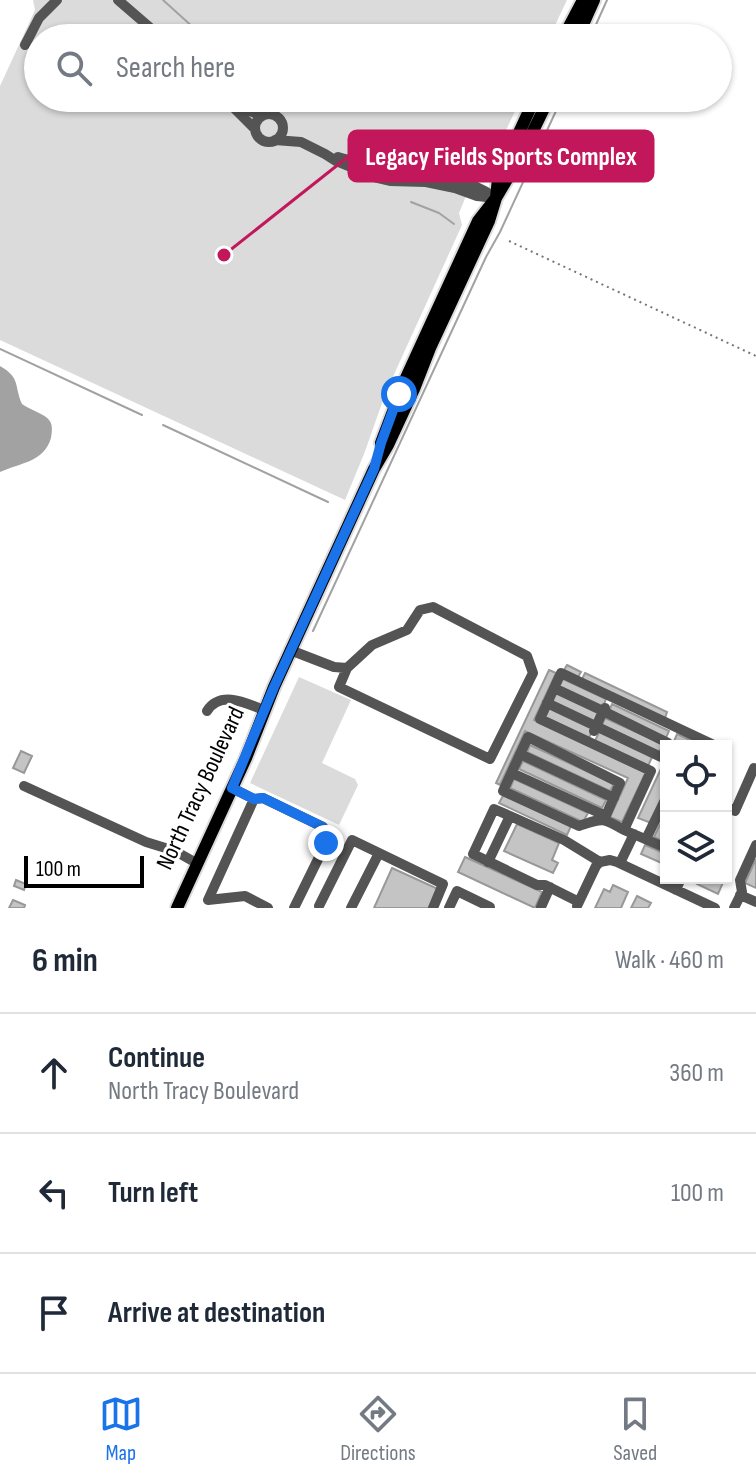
<!DOCTYPE html>
<html lang="en">
<head>
<meta charset="utf-8">
<style>
	:root { --surface:#fff; --page:#f2f2f3; --text:#1f2937; --muted:#747a83; --line:#e0e1e3; --accent:#1a73e8 }
	body { margin:0; font-family:"Sofia Sans Condensed",sans-serif; background:var(--page); color:var(--text) }
	.controls { position:absolute; right:24px; bottom:24px; display:grid; overflow:hidden; border-radius:0px; box-shadow:0 2px 6px #0004 }
	.controls button { width:72px; height:72px; display:grid; place-items:center; padding:0; border:0; border-bottom:2px solid var(--line); background:var(--surface); color:var(--text); font:40px sans-serif }
	.scale { position:absolute; left:24px; bottom:20px; width:120px; box-sizing:border-box; padding-left:8px; border:4px solid #000; border-top:0; font-size:22px; line-height:28px; white-space:nowrap; color:#000; -webkit-text-stroke:6px #fff; paint-order:stroke }
	.stop { position:absolute; width:24px; height:24px; margin:-18px; border:6px solid #1a73e8; border-radius:50%; background:#fff }
	.stop.end { background:#1a73e8; border-color:#fff; box-shadow:0 2px 8px #0008 }
	.list { margin:0; padding:0; list-style:none }
	h2 { display:flex; justify-content:space-between; align-items:center; height:104px; margin:0; padding:0 32px; font-size:34px }
	h2 small { font-size:26px; font-weight:400; color:var(--muted) }
	.list li { display:grid; grid-template-columns:52px 1fr auto; gap:24px; align-items:center; box-sizing:border-box; height:120px; padding:0 32px; border-top:2px solid var(--line) }
	.list b { display:block; font-size:30px; white-space:nowrap }
	.list p { margin:0; font-size:26px; white-space:nowrap; color:var(--muted) }
	.list em { font-size:26px; font-style:normal; color:var(--muted) }
	.icon { flex:none; width:44px; height:44px; fill:none; stroke:currentColor; stroke-width:2; stroke-linecap:round; stroke-linejoin:round }
	.map { position:relative; flex:none; width:756px; height:908px; overflow:hidden }
	.search { position:absolute; background:var(--surface); box-shadow:0 2px 6px #0004; left:24px; right:24px; top:24px; height:88px; display:flex; align-items:center; gap:20px; box-sizing:border-box; padding:0 28px; border-radius:44px; color:var(--muted); font-size:30px }
	.sheet { height:464px; background:var(--surface) }
	nav { display:flex; justify-content:space-around; align-items:center; box-sizing:border-box; height:112px; border-top:2px solid var(--line); background:var(--surface); font-size:22px; color:var(--muted) }
	nav a { display:grid; justify-items:center; gap:4px }
	nav .on { color:var(--accent) }
	.map>svg:first-child { display:block }
</style>
</head>
<body>
<div class="map">
<svg width="756" height="908" viewBox="0 0 756 908">
	<rect width="100%" height="100%" fill="#fff"/>
	<path fill="#dbdbdb" d="M33 0H567L549 38H38V98H521L489 167 473 171 468 185 469 189 459 213 462 225 386 392 364 454 345 500 0 340V86L35 10Z
		M299 677 351 700 322 763 355 779 358 785 339 825 250 783Z"/>
	<path fill="#a2a2a2" d="M0 366C21 378 14 386 22 404 29 409 46 415 49 420 53 424 52 432 51 438 44 462 20 463 0 472Z"/>
	<g fill="none" stroke-linecap="round" stroke-linejoin="round">
		<path stroke="#a2a2a2" stroke-width="2" d="M163 0 205 38
			M124 35 128 38
			M590 38 607 0
			M411 202 439 213 454 224
			M0 349 142 415
			M163 425 328 502
			M313 631 486 257 500 232 562 98"/>
	</g>
	<path fill="#c4c4c4" stroke="#989898" stroke-width="2" d="M567 665 581 672 578 677 564 670Z
		M549 670 556 673 534 720 646 772 622 822 610 817 628 778 525 731 500 785 496 783Z
		M585 673 667 712 665 718 582 679Z
		M561 678 606 699 603 707 558 686Z
		M555 692 600 713 596 723 551 701Z
		M612 704 669 731 666 738 609 711Z
		M548 707 593 728 589 738 544 717Z
		M605 718 663 744 659 752 602 725Z
		M600 730 653 755 648 766 595 741Z
		M677 734 690 740 687 746H672Z
		M530 745 614 784 610 791 527 752Z
		M21 751 32 756 24 773 13 768Z
		M666 758V790L651 823 638 818Z
		M523 761 606 800 602 808 519 769Z
		M514 779 588 813 583 822 510 788Z
		M504 794 571 826 567 835 499 803Z
		M666 812V843L654 837Z
		M517 824 559 843 552 860 558 863 553 873 504 851Z
		M645 845 666 854V865L641 854Z
		M465 857 542 892 535 908 458 872Z
		M756 859V888L745 883Z
		M392 868 438 889 429 908H374Z
		M700 878H725L718 894 697 884Z
		M16 880 26 884 24 890 14 886Z
		M613 885 628 892 621 908H595L604 889 610 892Z
		M637 896 651 903 648 908H631Z
		M13 900 25 905 24 908H9Z"/>
	<g fill="none" stroke-linecap="round" stroke-linejoin="round">
		<g stroke="#dbdbdb" stroke-width="16">
			<path id="major" d="M563 38 583 0
				M577 38 594 0
				M381 443 405 380 478 221 496 198 498 178 535 98
				M177 908 246 758 274 687 374 469 388 445 414 389 430 348 489 221 496 198 522 154 549 98"/>
		</g>
		<path stroke="#767676" stroke-width="2" stroke-dasharray="2 4" stroke-linecap="butt" d="M509 241 756 356"/>
		<path stroke="#545454" stroke-width="10" d="M118 0 162 38
			M25 45 39 18 57 0
			M227 98 232 103 233 107 255 129
			M234 103 261 116
			M255 128a14 14 0 1 1 28 0a14 14 0 1 1-28 0Z
			M275 140 301 142 325 154 336 161 377 178 390 181 426 182 455 188 477 196 496 198
			M338 157C390 173 450 165 496 198
			M290 650 334 667 347 668 372 645 407 630 420 610 433 607 527 656 533 673 490 759 339 687 347 668
			M554 688 603 711 605 708
			M547 703 661 757
			M207 711C220 691 244 702 261 709
			M594 731 603 711 668 743
			M520 754 614 798
			M512 773 606 816
			M24 786 146 842 175 851 191 860
			M232 788 254 799 263 798 323 827 326 843 294 908
			M254 799 208 900 245 896 268 908
			M726 807 735 811 754 768
			M510 816 494 809 473 854 537 885H545L579 902
			M604 820 620 783 528 737 503 791 579 826C603 818 602 817 624 830
			M646 839 666 798
			M666 848 624 830 651 771 540 719 561 673 716 746
			M488 862 510 816 564 840 600 862
			M600 862 610 860 617 862 715 908
			M620 863 634 834
			M676 890 681 878
			M740 895 756 902
			M319 906 352 840 379 853
			M577 906 596 866 600 862
			M541 907 550 887
			M351 908 379 853 443 884 433 908
			M449 908 457 891 490 907V908
			M734 908 742 892 740 880 756 845"/>
		<use href="#major" stroke="#000" stroke-width="12"/>
	</g>
	<g fill="none" stroke-linecap="round" stroke-linejoin="round">
		<path stroke="#1a73e8" stroke-width="10" d="M326 843 323 827 263 798 254 799 232 788 274 687 374 469 381 443 399 394"/>
	</g>
	<g text-anchor="middle" stroke-width="6" stroke-linejoin="round" paint-order="stroke">
		<g font-size="24" fill="#000" stroke="#fff">
			<text transform="translate(200 788) rotate(-65)" y="8">North Tracy Boulevard</text>
		</g>
	</g>
	<path fill="none" stroke="#c2185b" stroke-width="3" d="M224 255L349 156"/>
	<circle fill="#c2185b" stroke="#fff" stroke-width="3" cx="224" cy="255" r="8"/>
	<rect fill="#c2185b" stroke="#c2185b" stroke-width="3" x="349" y="131" width="304" height="50" rx="8"/>
	<g font-size="26" text-anchor="middle" font-weight="bold" fill="#fff">
		<text x="501" y="165">Legacy Fields Sports Complex</text>
	</g>
</svg>
<div class="controls">
<button><svg class="icon" aria-label="locate" viewBox="0 0 24 24"><circle cx="12" cy="12" r="6"/><path d="M12 2v4M12 18v4M2 12h4M18 12h4"/></svg></button>
<button><svg class="icon" aria-label="layers" viewBox="0 0 24 24"><path d="M12 4l9 5-9 5-9-5zM3 14l9 5 9-5"/></svg></button>
</div>
<div class="scale">100 m</div>
<div class="stop" style="left:399px;top:394px"></div>
<div class="stop end" style="left:326px;top:843px"></div>
<div class="search"><svg class="icon" aria-label="search" viewBox="0 0 24 24"><circle cx="10" cy="10" r="6"/><path d="M15 15l6 6"/></svg>Search here</div>
</div>
<section class="sheet">
<h2>6 min<small>Walk · 460 m</small></h2>
<ul class="list">
<li><svg class="icon" aria-label="ahead" viewBox="0 0 24 24"><path d="M12 20V5M6 11l6-6 6 6"/></svg><div><b>Continue</b><p>North Tracy Boulevard</p></div><em>360 m</em></li>
<li><svg class="icon" aria-label="left" viewBox="0 0 24 24"><path d="M17 20v-9H6M10 6l-5 5 5 5"/></svg><div><b>Turn left</b></div><em>100 m</em></li>
<li><svg class="icon" aria-label="arrive" viewBox="0 0 24 24"><path d="M6 21V4h12l-3 4 3 4H6"/></svg><div><b>Arrive at destination</b></div></li>
</ul>
</section>
<nav>
<a class="on"><svg class="icon" aria-label="map" viewBox="0 0 24 24"><path d="M3 6l6-2 6 2 6-2v14l-6 2-6-2-6 2zM9 4v14M15 6v14"/></svg>Map</a>
<a><svg class="icon" aria-label="directions" viewBox="0 0 24 24"><path d="M12 3l9 9-9 9-9-9zM9 14v-3h6M13 9l2 2-2 2"/></svg>Directions</a>
<a><svg class="icon" aria-label="saved" viewBox="0 0 24 24"><path d="M7 4h10v16l-5-4-5 4z"/></svg>Saved</a>
</nav>
</body>
</html>
